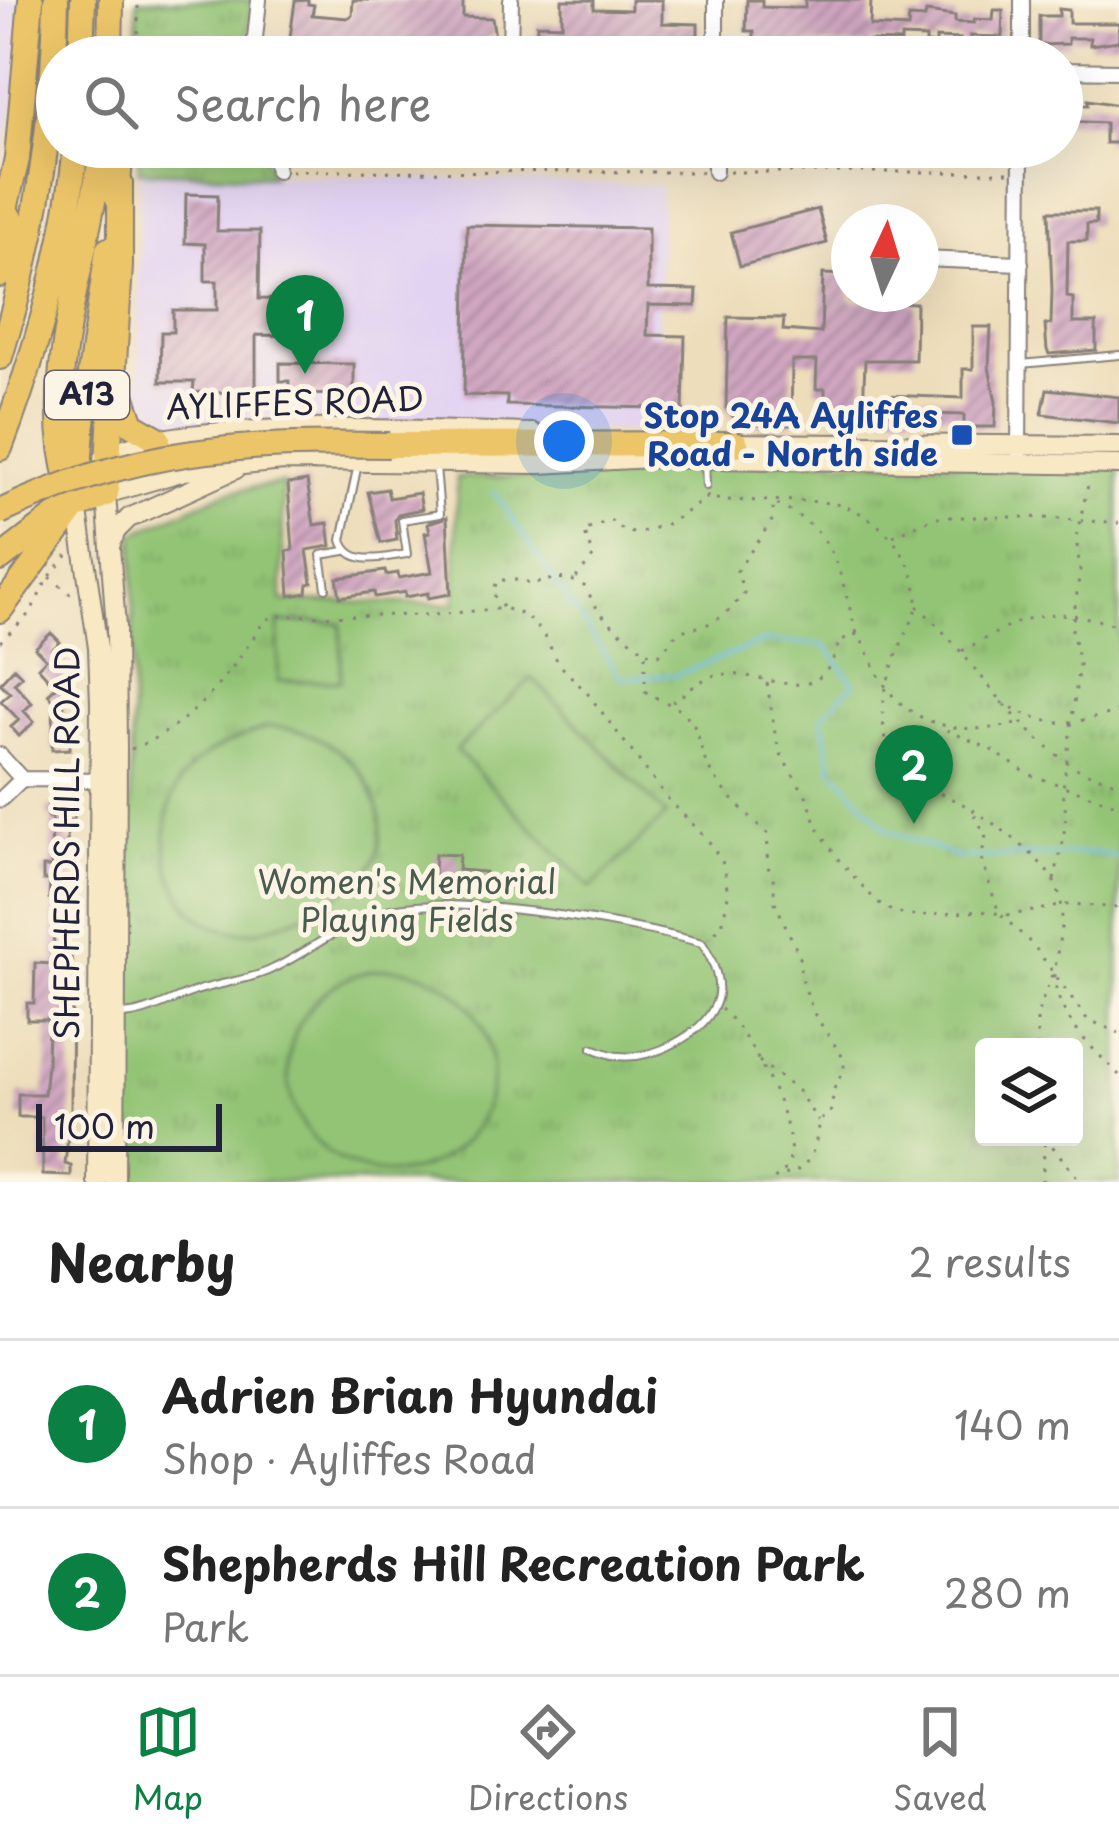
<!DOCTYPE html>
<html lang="en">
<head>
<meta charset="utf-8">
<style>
	:root { --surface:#fff; --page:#f2f2f2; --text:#222; --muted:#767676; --line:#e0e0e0; --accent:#0b8043 }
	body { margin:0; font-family:"Playpen Sans",sans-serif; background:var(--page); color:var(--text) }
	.controls { position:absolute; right:36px; bottom:36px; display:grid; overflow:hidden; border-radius:12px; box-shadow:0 12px 48px #0002 }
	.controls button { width:108px; height:108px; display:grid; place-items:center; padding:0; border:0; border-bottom:3px solid var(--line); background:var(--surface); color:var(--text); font:60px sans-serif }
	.compass { position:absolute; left:831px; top:204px; width:108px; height:108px; border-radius:50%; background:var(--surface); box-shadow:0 12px 48px #0002; rotate:4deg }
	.scale { position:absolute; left:36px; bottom:30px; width:186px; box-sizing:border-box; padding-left:12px; border:6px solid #22223b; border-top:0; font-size:33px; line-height:42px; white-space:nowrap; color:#22223b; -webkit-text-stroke:9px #fcf5e5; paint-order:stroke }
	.you { position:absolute; left:564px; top:441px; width:42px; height:42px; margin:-30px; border:9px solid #fff; border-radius:50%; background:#1a73e8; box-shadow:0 0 0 18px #1a73e833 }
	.badge { display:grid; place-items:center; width:78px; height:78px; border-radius:50%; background:var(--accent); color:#fff; font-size:39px; font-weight:700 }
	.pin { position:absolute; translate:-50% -99px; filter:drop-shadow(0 3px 6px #0008) }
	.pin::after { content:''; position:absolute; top:63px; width:42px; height:36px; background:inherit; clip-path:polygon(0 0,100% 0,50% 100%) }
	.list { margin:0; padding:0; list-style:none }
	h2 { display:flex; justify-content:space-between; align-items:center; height:156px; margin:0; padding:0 48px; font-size:51px }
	h2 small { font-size:39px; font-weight:400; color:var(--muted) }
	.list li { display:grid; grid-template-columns:78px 1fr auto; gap:36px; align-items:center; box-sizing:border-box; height:168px; padding:0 48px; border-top:3px solid var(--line) }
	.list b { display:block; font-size:45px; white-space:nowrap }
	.list p { margin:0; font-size:39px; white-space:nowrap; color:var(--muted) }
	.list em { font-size:39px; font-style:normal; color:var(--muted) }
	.icon { flex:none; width:66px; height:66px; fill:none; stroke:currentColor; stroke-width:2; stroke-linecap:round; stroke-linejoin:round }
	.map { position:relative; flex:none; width:1119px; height:1182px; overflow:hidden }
	.search { position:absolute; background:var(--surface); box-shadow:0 12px 48px #0002; left:36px; right:36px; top:36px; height:132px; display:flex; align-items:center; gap:30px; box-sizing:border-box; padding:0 42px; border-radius:66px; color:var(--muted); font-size:45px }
	.sheet { height:492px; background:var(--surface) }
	nav { display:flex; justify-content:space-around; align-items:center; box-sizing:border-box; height:168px; border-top:3px solid var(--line); background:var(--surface); font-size:33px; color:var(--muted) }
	nav a { display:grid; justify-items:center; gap:6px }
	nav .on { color:var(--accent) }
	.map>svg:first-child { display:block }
</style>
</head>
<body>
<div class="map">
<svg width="1119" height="1182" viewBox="0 0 1119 1182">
	<defs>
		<pattern id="park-tufts" width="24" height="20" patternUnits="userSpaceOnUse" patternTransform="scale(3)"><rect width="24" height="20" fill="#93c474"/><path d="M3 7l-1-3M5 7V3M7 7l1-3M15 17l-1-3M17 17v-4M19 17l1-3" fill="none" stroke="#7ea865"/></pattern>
		<pattern id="building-hatch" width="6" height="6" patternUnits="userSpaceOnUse" patternTransform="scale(3)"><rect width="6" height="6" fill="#d0a6c1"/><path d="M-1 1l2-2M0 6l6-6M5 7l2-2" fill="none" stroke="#a8879e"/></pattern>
	</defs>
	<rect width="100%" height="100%" fill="#fcf5e5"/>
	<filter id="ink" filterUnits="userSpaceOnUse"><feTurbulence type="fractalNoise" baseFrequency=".00833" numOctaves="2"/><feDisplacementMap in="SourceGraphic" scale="24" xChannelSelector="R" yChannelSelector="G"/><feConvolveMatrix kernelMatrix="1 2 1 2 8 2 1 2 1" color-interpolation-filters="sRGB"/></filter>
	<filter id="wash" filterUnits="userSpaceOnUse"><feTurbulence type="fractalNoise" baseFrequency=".004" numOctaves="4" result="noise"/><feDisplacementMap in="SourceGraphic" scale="48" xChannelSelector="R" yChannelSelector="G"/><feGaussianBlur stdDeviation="2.7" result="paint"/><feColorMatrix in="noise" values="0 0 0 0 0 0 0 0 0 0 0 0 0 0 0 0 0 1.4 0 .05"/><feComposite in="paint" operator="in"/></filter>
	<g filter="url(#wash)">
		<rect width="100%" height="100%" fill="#edddba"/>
		<path fill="#e3d3f2" d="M0 0H21L18 81 0 172Z
			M139 171 661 185 656 431 165 424 139 396Z"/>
		<path fill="url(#park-tufts)" stroke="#5a7358" stroke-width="3" fill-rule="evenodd" d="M137 0H253L245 57H138Z
			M138 147H260L272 176 139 171Z
			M705 458 1119 465V1182H126L134 534 226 492 283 483 282 601 455 604 457 477H542ZM984 1047H1074V1137H984Z"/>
		<path fill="#93c474" stroke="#5a7358" stroke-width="3" d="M279 622 341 623V681H278Z
			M532 678 666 815 591 888 456 750Z
			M267 727C331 725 395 784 378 853 370 888 283 928 249 932 236 933 215 929 204 921 158 890 152 802 194 765 214 746 242 737 267 727Z
			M288 1071a102 102 0 1 1 204 0a102 102 0 1 1-204 0Z"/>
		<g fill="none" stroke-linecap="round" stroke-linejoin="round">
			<path stroke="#6fbde9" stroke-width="3" d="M493 491 621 678 676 675 765 641 825 645 854 683 822 717 832 768 887 830 959 858 1098 853 1119 857"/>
		</g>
		<g id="blocks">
			<path fill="url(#building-hatch)" d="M308 0V4L314 5 312 15 347 18 352 15 353 0H463V17L492 18 495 37H485V43L423 42V47L289 45 295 1Z
				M562 0H594V9L631 10V0H662V23L698 24V35L642 44 536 40 537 24 562 25Z
				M747 0H762V7L788 8H805V0H871L870 26 908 28 909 17 925 18 926 12 955 16V22L974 23V19L993 20 994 10H1003L1002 37 970 36V44L959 43 960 39 936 38V44H926V38L901 37V42L870 41V46L754 44V31H746Z
				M1059 9 1069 10V23H1119V41L1090 45V38H1068V44L1039 45V16H1059Z
				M1088 100 1119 105V143H1105V123L1062 121V104L1088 105Z
				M186 194 218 195 217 231H260L259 299 326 300V331L308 330V336L256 335V393L193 392 194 382H160L161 332H173V310H217V281H205V244L185 243Z
				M818 209 827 243 740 266 731 232Z
				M1049 211H1096V224H1087V241H1068L1067 297 1073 298V323H1096V350L1049 354 1047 350 1045 325 1051 324 1052 290Z
				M467 225 648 228V289L697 290 696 306 648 305 647 335 685 336 683 412 659 411V408L507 405V396L464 395Z
				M823 274 849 275 850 301 916 303 915 360H865L863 412 825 411V389H816L817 361H792L791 425 740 424 726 408 728 317 784 318 783 330 821 333Z
				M973 327H991L989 367 996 402 995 427H964V415L885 413V395L963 398V369H973Z
				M280 363 354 364V395L289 394V381H280Z
				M1047 389 1119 397V423L1042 414Z
				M307 481 314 525 328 523 331 546 307 550 312 583 308 584 307 593 290 596 287 551 293 550 288 484Z
				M387 489 389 498 419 493 422 509 398 514 395 520 397 540 381 543 368 492Z
				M447 517 451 594 428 598V593L405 597V592L375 597 374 592 340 597 337 578 385 571 386 575 398 573 399 578 432 572 425 533 430 532 428 523Z
				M51 633 60 642 52 650 71 670 62 678 71 687 64 694 63 724H70V749L52 750 54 701 48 694 56 687 38 667 46 659 35 648Z
				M14 668 22 676 14 683 32 703 24 711 34 722 19 736 11 727 19 720 1 701 10 693 0 683Z
				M48 807 74 808V820H68L67 843H72L74 868 73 879H67L66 915 73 919V928H65V950H70L72 964 71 1110 65 1164 71 1166V1176L43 1175 42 1117H18V1094H44L47 1065 48 1020H27V1003H34L35 963 54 964 53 898H49L50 880H43V867H51L52 817H48Z
				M435 854 459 855 458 870 485 872 479 892H433Z"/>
		</g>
	</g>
	<g filter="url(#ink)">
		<use href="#blocks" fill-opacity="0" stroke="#88807a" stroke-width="3"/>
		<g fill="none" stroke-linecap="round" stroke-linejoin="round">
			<g stroke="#88807a" stroke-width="10">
				<path id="lane" d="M1021 364 1119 355
					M705 460 706 486
					M358 464 342 540C350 568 385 557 407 554L402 520 440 514 436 467
					M326 588 321 555 345 551
					M118 1015C147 1015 169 1000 196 991 220 983 244 981 268 971 304 955 336 928 373 914 438 889 633 924 702 943 713 960 724 985 715 1005 701 1036 652 1060 619 1056 611 1056 601 1051 592 1048"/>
			</g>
			<g stroke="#88807a" stroke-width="18">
				<path id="street" d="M253 57 259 0
					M510 57 511 0
					M716 57V0
					M1022 57V0
					M1062 70 1119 71
					M272 147 277 171
					M715 172V147
					M921 259 1021 263
					M1019 454 1021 147
					M0 755 22 779 106 780
					M0 800 22 779"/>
			</g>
			<g stroke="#88807a" stroke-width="22">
				<path id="secondary" d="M728 443 1119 446
					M103 459C160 414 449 432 533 433
					M77 505 98 648 100 704 97 1182
					M110 546 116 531 129 518 236 469
					M115 1182 117 749 116 627 106 494 184 471 284 461 539 464 651 458 1119 465"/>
			</g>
			<g stroke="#88807a" stroke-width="28">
				<path id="highway" d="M81 57 83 0
					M110 57 111 0
					M117 198 121 147
					M0 230 17 159 31 0
					M0 275 11 218
					M0 357C36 240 54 122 56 0
					M118 383 132 424 158 439
					M389 445 736 444
					M0 448C37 351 65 251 76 147
					M69 482C39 377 90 253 102 147
					M77 495 82 429 108 250
					M0 559 55 517 106 494 120 266V183
					M0 610 72 512"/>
			</g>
			<path stroke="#88807a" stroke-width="3" stroke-dasharray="3 9" stroke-linecap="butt" d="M138 57V0
				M291 171 702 172
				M729 172H1008
				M707 495V498C750 504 793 497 835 504 878 512 918 559 917 603 917 614 909 626 904 637 888 674 874 711 890 751 905 786 941 791 970 808 998 826 1035 851 1053 880 1076 917 1046 959 1058 996 1069 1029 1096 1051 1119 1075
				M893 536 936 517H1030L1119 523
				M50 577 75 598
				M576 578 594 556 584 531 610 520 625 532 638 533 668 524 707 498
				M917 606C974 656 1008 726 1075 767 1088 775 1105 778 1119 783
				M503 607 493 594 497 580H521L531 585C552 578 567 574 587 588 596 617 623 633 645 651V691C659 701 675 704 687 716 702 733 699 751 709 769 724 793 748 815 768 834L767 865 773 877 775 902 801 960 800 973 813 1012 844 1059V1070L835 1085 830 1114 818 1121C818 1147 808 1175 779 1175
				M0 642 30 613 47 580 70 552
				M962 651C1029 615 1043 603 1119 626
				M647 652 659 655 679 631C713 625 722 621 744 593L737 571 773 519V503C840 531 838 572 857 634
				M767 683 776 740 783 759 807 797 819 830 838 859 876 901 893 912 918 916 980 911 1011 915 1071 904 1119 908
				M672 702C684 695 699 680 712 676 762 664 820 720 839 641L857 634C869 650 873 668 884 684 915 731 971 735 1021 723
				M1001 702C1051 729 1066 726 1119 711
				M947 730 990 749 1028 774 1119 805
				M131 749C193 726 228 676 263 623L273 616 434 615 504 608 526 616 544 635 559 664 588 694 668 799 708 840 724 865 728 896 722 926 708 938
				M974 815 986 835 981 859 999 913 1034 946 1087 1019 1119 1033
				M1054 880 1063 842 1066 815 1063 789 1079 664 1072 630 1080 570 1076 537 1089 481
				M721 1009C748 1030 800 1128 789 1162 786 1172 778 1176 770 1182
				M1037 1047V1015L1053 972
				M759 1061 798 1091 818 1121
				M1045 1137 1081 1182
				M1042 1182 1045 1139"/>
			<use href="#lane" stroke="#fff" stroke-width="6"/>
			<use href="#street" stroke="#fff" stroke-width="14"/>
			<use href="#secondary" stroke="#f8e8c3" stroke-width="18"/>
			<use href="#highway" stroke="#edc569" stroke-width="24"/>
			<g stroke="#88807a" stroke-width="28" stroke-linecap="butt">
				<path id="highway-bridge" d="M0 512C134 448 243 442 389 445"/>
			</g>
			<use href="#highway-bridge" stroke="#edc569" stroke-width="24"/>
		</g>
	</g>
	<rect fill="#1a4fb4" stroke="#fcf5e5" stroke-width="4.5" x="950" y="423" width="24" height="24" rx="6"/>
	<g text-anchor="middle" stroke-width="10" stroke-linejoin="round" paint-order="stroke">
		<rect fill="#fcf5e5" stroke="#63616e" stroke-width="3" x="45" y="371" width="84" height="48" rx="9"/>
		<g font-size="30" font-weight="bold" fill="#22223b">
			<text x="87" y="405">A13</text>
		</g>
		<g font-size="33" fill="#22223b" stroke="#fcf5e5">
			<text transform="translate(295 403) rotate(-2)" y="12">AYLIFFES ROAD</text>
			<text transform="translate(67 843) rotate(-90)" y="12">SHEPHERDS HILL ROAD</text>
		</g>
		<g font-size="33" font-weight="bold" fill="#164399" stroke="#fcf5e5" text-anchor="end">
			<text x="938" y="428">Stop 24A Ayliffes<tspan x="938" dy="38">Road - North side</tspan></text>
		</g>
		<g font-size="33" fill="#4a5b4f" stroke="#fcf5e5">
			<text x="407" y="894">Women's Memorial<tspan x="407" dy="38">Playing Fields</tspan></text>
		</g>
	</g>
</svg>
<div class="controls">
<button><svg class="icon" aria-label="layers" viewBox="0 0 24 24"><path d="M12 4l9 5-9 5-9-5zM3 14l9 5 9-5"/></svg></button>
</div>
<svg class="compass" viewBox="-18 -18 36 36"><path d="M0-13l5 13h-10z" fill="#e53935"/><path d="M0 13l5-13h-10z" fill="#767676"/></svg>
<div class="scale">100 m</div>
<div class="you"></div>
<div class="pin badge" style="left:305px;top:374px">1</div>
<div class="pin badge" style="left:914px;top:824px">2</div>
<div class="search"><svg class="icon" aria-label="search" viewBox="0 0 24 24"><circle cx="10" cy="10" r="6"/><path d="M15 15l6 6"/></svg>Search here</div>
</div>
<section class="sheet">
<h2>Nearby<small>2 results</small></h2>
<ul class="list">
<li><span class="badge">1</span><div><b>Adrien Brian Hyundai</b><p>Shop · Ayliffes Road</p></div><em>140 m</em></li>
<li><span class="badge">2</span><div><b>Shepherds Hill Recreation Park</b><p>Park</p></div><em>280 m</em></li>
</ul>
</section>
<nav>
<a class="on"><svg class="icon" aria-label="map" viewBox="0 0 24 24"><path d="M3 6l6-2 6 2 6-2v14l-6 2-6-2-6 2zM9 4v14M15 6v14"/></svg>Map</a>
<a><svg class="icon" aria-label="directions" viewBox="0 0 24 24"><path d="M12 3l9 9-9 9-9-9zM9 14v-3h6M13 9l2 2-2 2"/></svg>Directions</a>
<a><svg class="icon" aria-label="saved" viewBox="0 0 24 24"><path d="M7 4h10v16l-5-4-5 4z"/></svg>Saved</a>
</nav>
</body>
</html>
